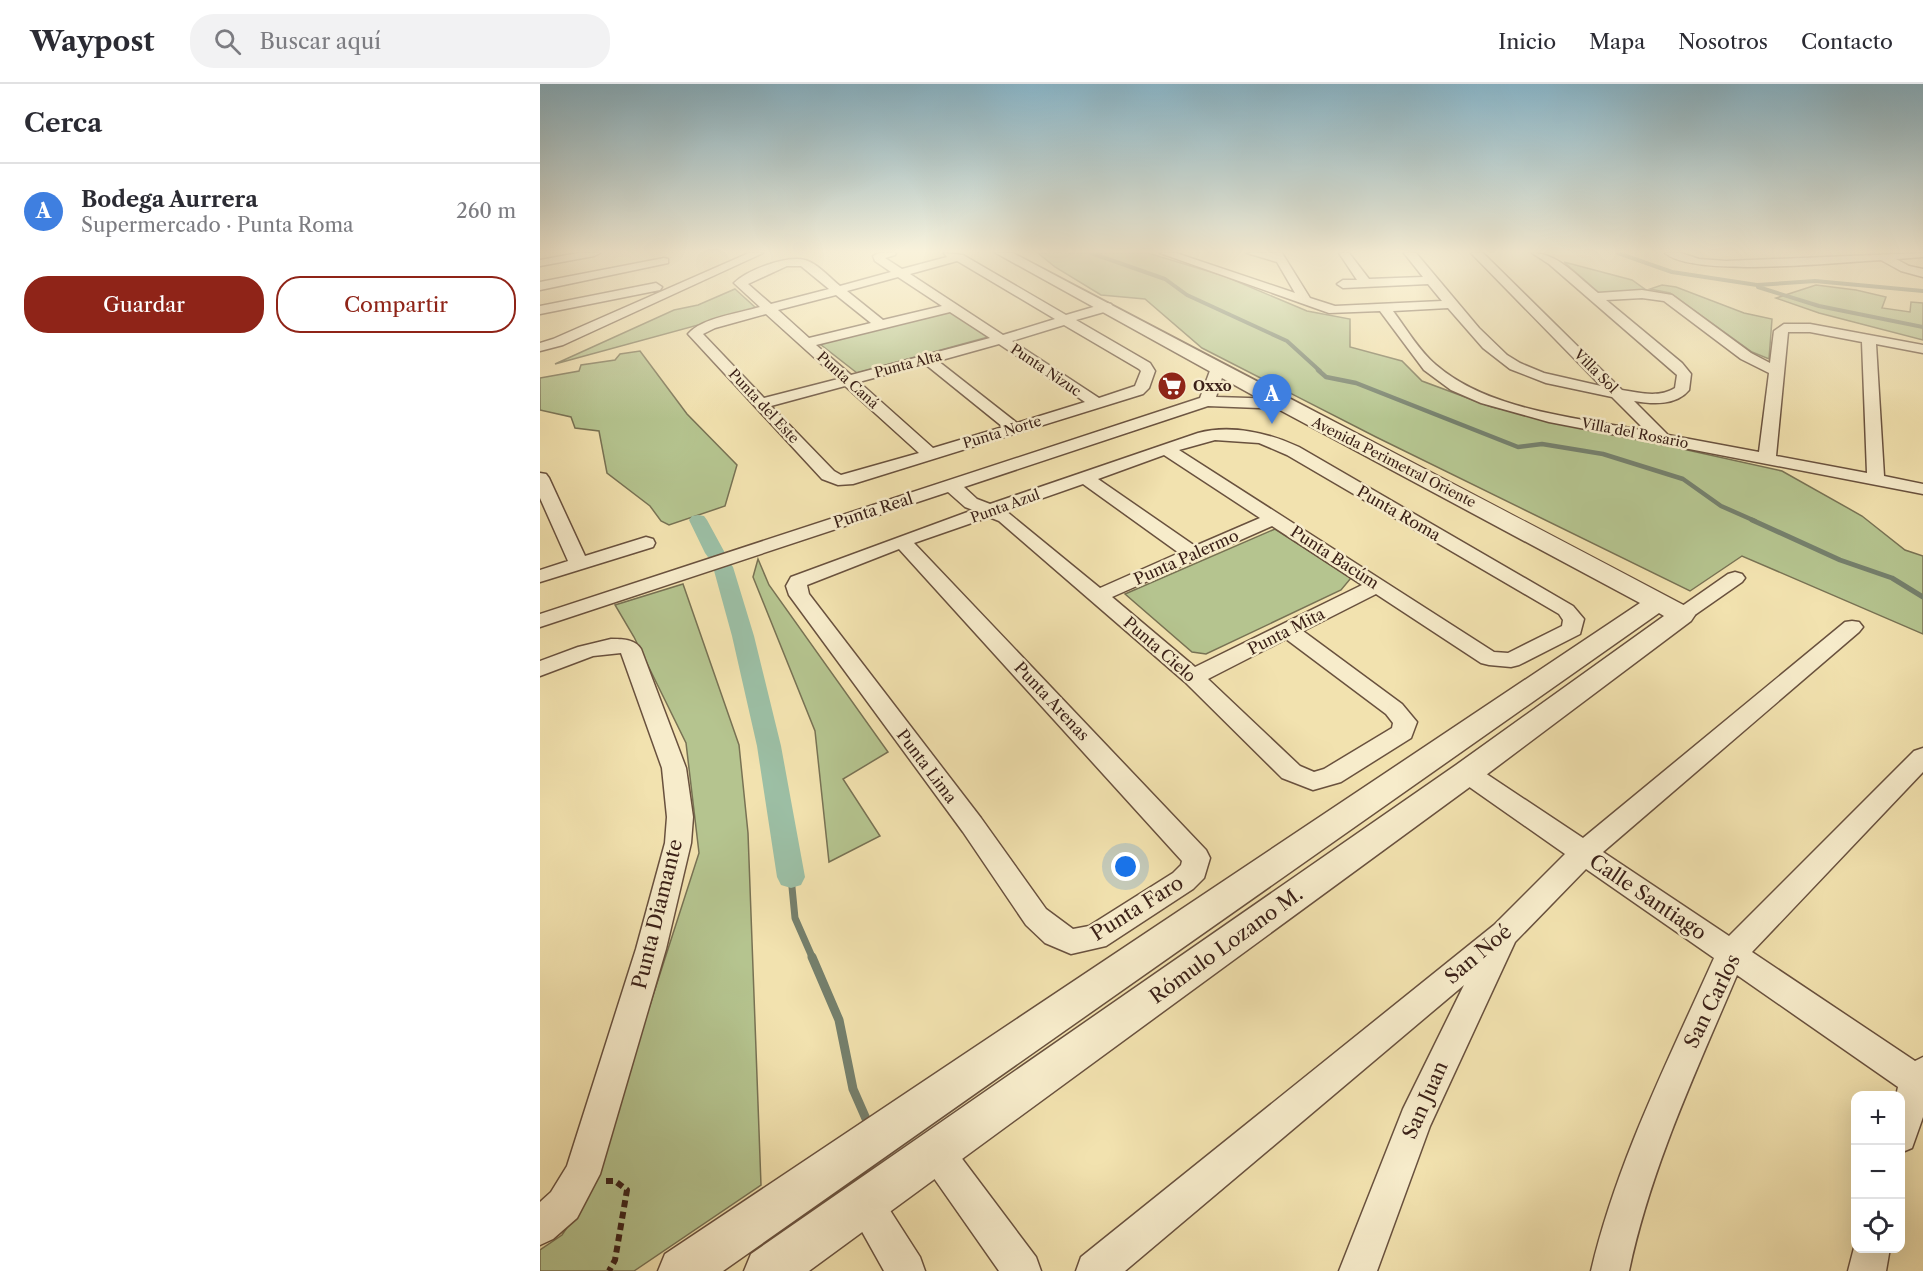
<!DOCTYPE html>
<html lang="es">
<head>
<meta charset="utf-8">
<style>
	:root { --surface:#fff; --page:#f2f2f3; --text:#2b2b33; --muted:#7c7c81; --line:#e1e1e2; --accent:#8f2418 }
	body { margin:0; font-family:"Libre Caslon Text",serif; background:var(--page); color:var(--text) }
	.controls { position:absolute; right:18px; bottom:18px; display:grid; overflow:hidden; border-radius:12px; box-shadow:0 6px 24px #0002 }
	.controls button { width:54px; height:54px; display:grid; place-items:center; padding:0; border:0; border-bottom:2px solid var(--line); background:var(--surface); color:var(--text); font:30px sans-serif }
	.you { position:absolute; left:586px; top:783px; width:21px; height:21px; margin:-15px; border:4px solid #fff; border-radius:50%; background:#1a73e8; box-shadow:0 0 0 9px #1a73e833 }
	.badge { display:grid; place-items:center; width:39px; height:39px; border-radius:50%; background:var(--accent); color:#fff; font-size:20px; font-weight:700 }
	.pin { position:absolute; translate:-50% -50px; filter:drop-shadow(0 2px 3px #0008) }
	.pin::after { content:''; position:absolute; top:32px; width:21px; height:18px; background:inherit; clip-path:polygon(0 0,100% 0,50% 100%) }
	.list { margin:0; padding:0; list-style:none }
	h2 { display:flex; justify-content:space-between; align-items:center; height:78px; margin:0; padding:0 24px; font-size:26px }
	h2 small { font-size:20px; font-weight:400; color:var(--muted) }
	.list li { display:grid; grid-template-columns:39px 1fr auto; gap:18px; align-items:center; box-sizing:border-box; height:96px; padding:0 24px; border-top:2px solid var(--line) }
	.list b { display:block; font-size:22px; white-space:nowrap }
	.list p { margin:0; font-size:20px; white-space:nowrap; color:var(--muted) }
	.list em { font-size:20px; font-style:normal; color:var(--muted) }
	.actions { display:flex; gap:12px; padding:18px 24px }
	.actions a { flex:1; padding:14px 0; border:2px solid var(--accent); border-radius:24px; text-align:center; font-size:21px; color:var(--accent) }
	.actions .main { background:var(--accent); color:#fff }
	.icon { flex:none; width:33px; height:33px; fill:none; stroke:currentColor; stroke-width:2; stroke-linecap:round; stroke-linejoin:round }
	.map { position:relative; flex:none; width:1383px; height:1187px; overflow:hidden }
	header { display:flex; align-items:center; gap:36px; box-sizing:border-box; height:84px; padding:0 30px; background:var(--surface); border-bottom:2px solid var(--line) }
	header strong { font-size:28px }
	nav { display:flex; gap:33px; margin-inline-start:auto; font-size:21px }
	.search { width:420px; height:54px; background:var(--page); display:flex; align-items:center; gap:15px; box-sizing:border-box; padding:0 21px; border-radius:24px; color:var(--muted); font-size:22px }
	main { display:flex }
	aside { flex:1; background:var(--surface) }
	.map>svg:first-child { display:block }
</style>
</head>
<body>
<header>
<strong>Waypost</strong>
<div class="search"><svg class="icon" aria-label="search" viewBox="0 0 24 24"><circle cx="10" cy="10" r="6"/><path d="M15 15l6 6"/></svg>Buscar aquí</div>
<nav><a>Inicio</a><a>Mapa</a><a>Nosotros</a><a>Contacto</a></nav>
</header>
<main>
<aside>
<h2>Cerca<small></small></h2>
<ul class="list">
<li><span class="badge" style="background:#3f7fe0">A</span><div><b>Bodega Aurrera</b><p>Supermercado · Punta Roma</p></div><em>260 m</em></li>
</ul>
<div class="actions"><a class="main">Guardar</a><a>Compartir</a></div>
</aside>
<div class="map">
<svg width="1383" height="1187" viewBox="0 0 1383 1187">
	<rect width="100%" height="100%" fill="#f2e2af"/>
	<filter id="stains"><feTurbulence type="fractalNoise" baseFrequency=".00333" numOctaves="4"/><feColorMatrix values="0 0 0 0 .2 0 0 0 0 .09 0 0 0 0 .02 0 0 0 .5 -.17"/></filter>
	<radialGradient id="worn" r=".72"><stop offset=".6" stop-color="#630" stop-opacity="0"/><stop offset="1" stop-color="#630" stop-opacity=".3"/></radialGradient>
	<path fill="#b5c48f" stroke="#787254" stroke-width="1.5" d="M498 169H608L684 192 767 227 810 235V263L862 277 882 297 952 323 1242 387 1322 432 1365 466 1383 472V550L1202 472 1150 507 836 353 662 264 605 215 561 211 515 183Z
		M1024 178 1092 196 1106 206 1059 209Z
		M1122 201 1136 203 1204 229 1232 235 1229 275 1212 268 1130 209 1110 205Z
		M1276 201 1316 206 1346 213 1342 224 1370 228 1371 218 1383 219V256L1279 229 1236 214Z
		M195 205 217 225 15 280 134 226 158 221Z
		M409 227 448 253 317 289 280 260Z
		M100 267 147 330 197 381 185 422 129 441 121 437 110 422 67 389 59 347 35 344 31 333 0 326V294L39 287 41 281 75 276 80 270Z
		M735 445 811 494 801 506 666 570 652 568 585 510Z
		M218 475 229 501 348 668 303 695 340 752 289 778 275 647 213 493Z
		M143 500 199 661 208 749 221 1101 94 1187H0V1166L22 1151 48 1113 159 769 146 659 94 553 75 521Z"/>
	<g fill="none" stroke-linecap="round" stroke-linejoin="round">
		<path stroke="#75806d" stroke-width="4" d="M551 169 625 195 647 211 747 257 780 287
			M1078 169 1132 188 1217 201 1275 197 1383 207
			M1218 203 1279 222 1383 243"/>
		<path stroke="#75806d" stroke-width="4.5" d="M778 286 786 293 816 299 978 363 1002 360 1063 370 1143 395 1181 422 1215 437"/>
		<path stroke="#75806d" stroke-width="5" d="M1212 436 1300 476 1352 494 1383 513"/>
		<path stroke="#75806d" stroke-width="7" d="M251 793 255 834 273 875"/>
		<path stroke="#75806d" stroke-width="9" d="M272 873 299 936 313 1005 327 1037"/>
		<path fill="#9cbfa5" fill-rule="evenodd" d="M158 431 164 432 167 436 185 469 182 473H168L165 469 149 436 152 432Z
			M183 477 190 479 193 483 214 552 241 662 265 793 261 801 251 804 241 801 237 793 217 662 192 552 173 483 176 479Z"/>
		<g stroke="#69513e" stroke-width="3">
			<path id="minor" d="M38 169H60L54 172 0 182V176Z
				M209 169H223L23 261 0 267V259L13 255Z
				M356 169 355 171 345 174 362 185 407 173 404 169 423 171 526 231 567 219 571 220 573 223 571 226 536 236 610 279 615 287 609 304 603 310 313 400 298 401 282 395 148 250C161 234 200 229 220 223L194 199C207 186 247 171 265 176 277 179 290 194 300 202L351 188 335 177 333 172 339 169ZM417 177 419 178 515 235 463 251 370 190ZM247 182H261L289 205 231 220 208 200ZM358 193 402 222 343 236 307 207ZM296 211 331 239 269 254 238 226ZM410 228 450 254 311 291 276 261ZM226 230 298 295 224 314 163 250 175 244ZM524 241 599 285 601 287 595 302 559 314 472 257ZM459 260 545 318 477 339 398 277ZM385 280 463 343 393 364 319 298ZM305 302 379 369 301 391 294 387 231 322Z
				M620 169H636L755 209 737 178 707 169H742L770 214 795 222 902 217 888 200 803 204 797 200 803 196H817L799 169H809L829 195 883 193 864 169H876L939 244 967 271 980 279 1004 289 1061 302 931 169H943L1082 306C1100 309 1119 314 1135 304L1137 291 1009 180 992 169C1018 169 1038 193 1058 209L1102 206 1132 211 1211 269 1230 279 1234 247 1244 240H1270L1383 261V269L1336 260 1344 392 1383 400V410L1009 338 941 319 911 306 884 286 840 227 789 229ZM1102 214 1124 217 1201 275 1229 289 1219 368 1128 351 1094 317C1112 320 1136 322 1149 306L1151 290 1142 279 1066 216ZM908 224 943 264 970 285 1006 299 1072 313 1106 347C1039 334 949 327 896 281 879 267 866 244 853 227ZM1248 248H1270L1322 258 1327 389 1236 372Z
				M1125 169H1141L1159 175 1186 177 1383 169V173L1356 175 1369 182 1383 185V193L1361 187 1341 176C1299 178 1153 194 1125 169Z
				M124 174 128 175V179L0 206V198Z
				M116 199 122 203 120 206 0 230V222Z
				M678 280 685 284 676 313 743 315 751 320 743 325 668 322 424 403 437 415 450 420 658 349C691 340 729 349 759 363L1033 522 1044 535 1040 550 979 581 971 583 949 581 941 579 836 510 763 547 862 620 877 638 871 654 801 698 773 706 742 694 645 598 459 437 449 433 374 459 666 766 670 774 664 794 653 805 566 862 531 870 505 859 486 841 423 748 249 511 246 502 251 493 433 426 425 423 408 408 0 543V530L660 314 671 284ZM675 356 719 359 747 371 1019 530 1023 536 1022 542 968 569 954 568 639 366ZM624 371 720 434 655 462 558 395ZM543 400 639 469 560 504 466 427ZM732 442 822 501 655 583 572 513ZM359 465 642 777 641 781 633 789 549 842 533 845 506 825 441 734 269 510 267 501ZM746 555 846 630 853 639 852 644 784 685 774 688 760 682 668 595Z
				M0 389 6 390 9 394 45 472 106 453 113 455 115 459 113 463 0 498V486L28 477 0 414Z
				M1195 488 1202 490 1205 494 1202 498 1149 535 1142 537 1135 535 1132 531 1135 527 1188 490Z
				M1312 537 1319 538 1323 543 1319 548 1063 768 1189 852 1374 667 1383 664V688L1212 868 1375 977 1383 973V1033L1372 1064 1360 1069V1012H1356L1358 1003 1197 891C1156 988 1111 1083 1089 1187H1051C1077 1077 1128 977 1174 874L1046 785 975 858 890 1042 837 1187H799L863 1025 924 901 585 1187H536L541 1173 954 841 1025 770 918 695 914 689 918 683 927 680 936 683 1043 754 1305 538Z
				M71 555C82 555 95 555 101 565L146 684 153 733 151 759 126 865 60 1090 37 1134 13 1155 0 1161V1118L11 1108 27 1082 96 865 125 759 127 733 122 684 81 569 53 572 0 592V577L38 563Z
				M396 1050 408 1056 496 1173 501 1187H459L384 1080 378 1068 384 1056Z
				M324 1101 337 1106 380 1173 385 1187H344L306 1119 311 1106Z
				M1316 1156V1164H1350L1346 1187H1308Z"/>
		</g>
		<g stroke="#69513e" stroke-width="3">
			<path id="tertiary" d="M456 169H473C698 289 926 405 1151 525L1155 531 1151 537 938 697 269 1187H204L211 1170 916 681 1124 532 1119 529 183 1187H118L125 1170 1100 519 736 324Z"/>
		</g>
		<path stroke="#3b2118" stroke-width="6" stroke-dasharray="7 4.5" stroke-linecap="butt" d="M66 1097H75L87 1106 75 1176 69 1187"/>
		<use href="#minor" fill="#f7eccb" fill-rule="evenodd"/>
		<use href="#tertiary" fill="#f7eccb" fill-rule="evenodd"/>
	</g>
	<linearGradient id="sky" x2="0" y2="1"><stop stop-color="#89b8cd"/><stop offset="0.5" stop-color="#f9f2db"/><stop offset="1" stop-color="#f9f2db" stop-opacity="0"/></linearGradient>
	<rect width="1383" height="335" fill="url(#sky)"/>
	<defs>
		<g id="supermarket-disc" transform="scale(1.5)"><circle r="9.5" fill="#8f2418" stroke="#f7eccb"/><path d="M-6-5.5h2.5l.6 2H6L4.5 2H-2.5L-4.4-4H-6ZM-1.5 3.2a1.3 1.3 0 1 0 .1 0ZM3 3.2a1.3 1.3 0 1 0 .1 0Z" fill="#fff"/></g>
	</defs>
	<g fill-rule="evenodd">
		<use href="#supermarket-disc" x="632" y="302"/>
	</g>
	<g text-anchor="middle" stroke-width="5" stroke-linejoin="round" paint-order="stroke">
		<g font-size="14" fill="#3b2118" stroke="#f7eccb">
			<text transform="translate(368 280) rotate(-15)" y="5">Punta Alta</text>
			<text transform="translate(506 286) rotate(34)" y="5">Punta Nizuc</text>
			<text transform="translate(1056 287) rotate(45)" y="5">Villa Sol</text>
			<text transform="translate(308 296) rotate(42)" y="5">Punta Caná</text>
			<text transform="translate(224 322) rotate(47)" y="5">Punta del Este</text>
			<text transform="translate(462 348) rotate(-17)" y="5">Punta Norte</text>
			<text transform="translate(1095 349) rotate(11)" y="5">Villa del Rosario</text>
			<text transform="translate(854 378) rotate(27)" y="5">Avenida Perimetral Oriente</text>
			<text transform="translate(465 422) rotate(-20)" y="5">Punta Azul</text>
		</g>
		<g font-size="14" font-weight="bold" fill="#3b2118" stroke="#f7eccb" text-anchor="start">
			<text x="653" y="307">Oxxo</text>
		</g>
		<g font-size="16" fill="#3b2118" stroke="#f7eccb">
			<text transform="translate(333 426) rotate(-18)" y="6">Punta Real</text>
			<text transform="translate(859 429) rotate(30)" y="6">Punta Roma</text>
			<text transform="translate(646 473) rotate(-24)" y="6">Punta Palermo</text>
			<text transform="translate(795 473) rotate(33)" y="6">Punta Bacúm</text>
			<text transform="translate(746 547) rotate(-27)" y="6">Punta Mita</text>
			<text transform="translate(620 565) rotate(41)" y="6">Punta Cielo</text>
			<text transform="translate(512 617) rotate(47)" y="6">Punta Arenas</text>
			<text transform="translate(387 682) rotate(53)" y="6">Punta Lima</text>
		</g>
		<g font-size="20" fill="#3b2118" stroke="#f7eccb">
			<text transform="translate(1108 813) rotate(34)" y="7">Calle Santiago</text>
			<text transform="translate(597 824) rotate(-32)" y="7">Punta Faro</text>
			<text transform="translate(117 830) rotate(-76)" y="7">Punta Diamante</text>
			<text transform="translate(686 861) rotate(-36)" y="7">Rómulo Lozano M.</text>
			<text transform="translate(938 870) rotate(-40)" y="7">San Noé</text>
			<text transform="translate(1172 917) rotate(-64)" y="7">San Carlos</text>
			<text transform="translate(885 1016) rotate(-66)" y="7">San Juan</text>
		</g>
	</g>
	<rect width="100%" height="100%" filter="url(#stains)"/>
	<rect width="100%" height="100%" fill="url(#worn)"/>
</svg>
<div class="controls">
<button>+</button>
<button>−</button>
<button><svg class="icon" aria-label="locate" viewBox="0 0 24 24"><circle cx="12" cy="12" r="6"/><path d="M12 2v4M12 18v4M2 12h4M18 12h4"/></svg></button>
</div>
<div class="you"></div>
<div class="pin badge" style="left:732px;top:340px;background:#3f7fe0">A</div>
</div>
</main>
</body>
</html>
